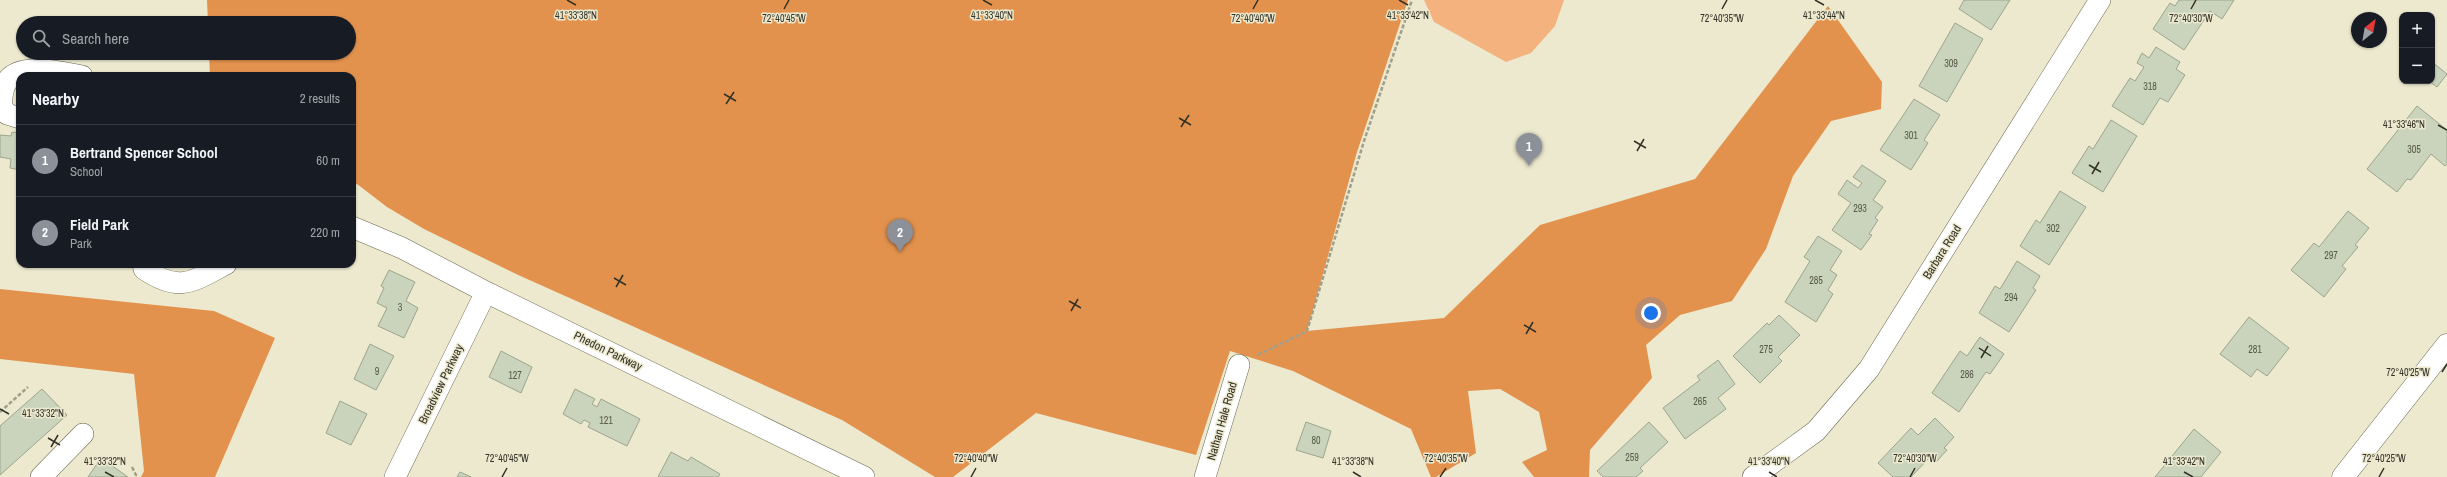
<!DOCTYPE html>
<html lang="en">
<head>
<meta charset="utf-8">
<style>
	:root { --surface:#171b24; --page:#242831; --text:#f1f3f6; --muted:#9ea1a6; --line:#363941; --accent:#8c9099 }
	body { margin:0; font-family:"Archivo Narrow",sans-serif; background:var(--page); color:var(--text) }
	.controls { position:absolute; right:12px; top:12px; display:grid; overflow:hidden; border-radius:8px; box-shadow:0 1px 3px #0004 }
	.controls button { width:36px; height:36px; display:grid; place-items:center; padding:0; border:0; border-bottom:1px solid var(--line); background:var(--surface); color:var(--text); font:20px sans-serif }
	.compass { position:absolute; left:2351px; top:12px; width:36px; height:36px; border-radius:50%; background:var(--surface); box-shadow:0 1px 3px #0004; rotate:31deg }
	.you { position:absolute; left:1651px; top:313px; width:14px; height:14px; margin:-10px; border:3px solid #fff; border-radius:50%; background:#1a73e8; box-shadow:0 0 0 6px #1a73e833 }
	.badge { display:grid; place-items:center; width:26px; height:26px; border-radius:50%; background:var(--accent); color:#fff; font-size:13px; font-weight:700 }
	.pin { position:absolute; translate:-50% -33px; filter:drop-shadow(0 1px 2px #0008) }
	.pin::after { content:''; position:absolute; top:21px; width:14px; height:12px; background:inherit; clip-path:polygon(0 0,100% 0,50% 100%) }
	.list { margin:0; padding:0; list-style:none }
	h2 { display:flex; justify-content:space-between; align-items:center; height:52px; margin:0; padding:0 16px; font-size:17px }
	h2 small { font-size:13px; font-weight:400; color:var(--muted) }
	.list li { display:grid; grid-template-columns:26px 1fr auto; gap:12px; align-items:center; box-sizing:border-box; height:72px; padding:0 16px; border-top:1px solid var(--line) }
	.list b { display:block; font-size:15px; white-space:nowrap }
	.list p { margin:0; font-size:13px; white-space:nowrap; color:var(--muted) }
	.list em { font-size:13px; font-style:normal; color:var(--muted) }
	.icon { flex:none; width:22px; height:22px; fill:none; stroke:currentColor; stroke-width:2; stroke-linecap:round; stroke-linejoin:round }
	.map { position:relative; flex:none; width:2447px; height:477px; overflow:hidden }
	.search { position:absolute; background:var(--surface); box-shadow:0 1px 3px #0004; left:16px; top:16px; width:340px; height:44px; display:flex; align-items:center; gap:10px; box-sizing:border-box; padding:0 14px; border-radius:22px; color:var(--muted); font-size:15px }
	.panel { position:absolute; background:var(--surface); box-shadow:0 1px 3px #0004; left:16px; top:72px; width:340px; height:196px; border-radius:12px }
	.map>svg:first-child { display:block }
</style>
</head>
<body>
<div class="map">
<svg width="2447" height="477" viewBox="0 0 2447 477">
	<rect width="100%" height="100%" fill="#ece9cf"/>
	<path fill="#f4b27f" d="M1424 0H1564L1555 26 1531 53 1506 62 1434 22Z"/>
	<path fill="#e3924e" d="M207 0H1408L1357 152 1307 331 1444 318 1540 225 1695 179 1828 6 1882 82 1881 109 1831 121 1793 176 1766 249 1732 301 1680 315 1646 345 1652 378 1590 450 1589 477H1534L1522 462 1547 450 1539 412 1500 389 1468 391 1476 453 1436 477H1431L1411 429 1293 371 1230 351 1196 455 1036 413 953 477H935L842 420 516 274 424 229 387 207 357 184 352 186V76H210L209 53H349V23H208Z
		M0 289 214 311 275 338 215 477H141L144 471 134 374 0 359Z"/>
	<path fill="#cad3bb" stroke="#9ca58d" d="M1964 0H2010L1991 30 1959 9Z
		M2179 0H2234L2222 19 2210 11 2184 50 2153 29 2170 3 2175 6Z
		M1955 23 1983 39 1947 102 1919 86Z
		M2156 47 2180 62 2176 69 2185 75 2168 102 2160 98 2143 125 2112 106 2130 78 2135 81 2144 67 2137 63 2142 53 2149 58Z
		M2432 62 2447 74 2437 87 2429 81H2432Z
		M1914 99 1940 115 1924 140 1928 143 1911 170 1880 150Z
		M2417 106 2447 130V164L2445 166 2431 154 2411 180 2407 179 2397 192 2367 169Z
		M2111 120 2137 136 2103 192 2072 173 2089 146 2093 149Z
		M12 132 20 133V170L10 168 11 159 0 157V135L11 136Z
		M1862 165 1886 181 1873 200 1883 207 1875 218 1878 220 1869 234 1872 235 1861 250 1832 230 1851 203 1838 194 1847 180 1858 188 1862 183 1853 177Z
		M2060 191 2086 207 2049 265 2020 246 2036 220 2040 223Z
		M2348 211 2369 228 2355 245 2358 247 2342 266 2346 269 2324 297 2291 270 2314 243 2319 247Z
		M1818 236 1842 251 1830 270 1837 275 1828 290 1833 294 1816 322 1785 302 1810 261 1804 257Z
		M2017 261 2040 276 2033 288 2036 290 2009 332 1979 313 1995 286 2000 289Z
		M389 270 415 282 406 301 418 308 404 338 378 326 387 308 377 303 384 288 381 286Z
		M1779 315 1800 335 1778 357 1782 361 1760 383 1733 356 1767 323 1769 325Z
		M2249 317 2289 348 2267 376 2257 369 2251 377 2220 354Z
		M1980 337 2004 354 1990 374 1986 372 1959 412 1932 393 1960 351 1967 356Z
		M370 344 394 356 376 390 354 379Z
		M501 351 532 367 521 393 489 377Z
		M1718 360 1735 384 1718 398 1726 409 1685 439 1663 408 1700 380 1697 376Z
		M42 389 67 415 0 475V426Z
		M575 389 595 399 592 404 597 407 601 399 640 419 627 446 588 427 590 423 584 420 581 424 563 414Z
		M340 401 367 414 351 445 326 433Z
		M1935 418 1954 437 1944 448 1947 450 1936 462 1930 457 1911 477H1893L1878 463 1911 428 1918 435Z
		M1306 422 1331 431 1323 458 1296 450Z
		M1649 422 1668 442 1640 468 1643 471 1636 477H1603L1597 471Z
		M2194 429 2221 452 2201 477H2155Z
		M671 452 688 461 691 457 720 474 718 477H658Z
		M101 458 128 477H88Z
		M460 472 471 477H457Z"/>
	<g fill="none" stroke-linecap="round" stroke-linejoin="round">
		<g stroke="#6c6a53" stroke-width="22">
			<path id="minor" d="M20 118 7 114 1 106C2 100 2 93 4 88 12 59 61 72 82 76
				M352 227 402 248 486 292 864 477
				M143 264 144 269C179 293 192 282 226 264
				M41 477 83 434
				M395 477 486 292
				M1205 477 1239 365
				M1753 477 1816 431 1869 369 2100 0"/>
		</g>
		<g stroke="#6c6a53" stroke-width="23">
			<path id="tertiary" d="M2343 477 2447 345"/>
		</g>
		<path stroke="#a19f8b" stroke-width="2.5" stroke-dasharray="4 2" stroke-linecap="butt" d="M1258 355 1307 331 1364 141 1412 0
			M0 412 28 387
			M132 467 136 475 135 477"/>
		<use href="#minor" stroke="#fff" stroke-width="21"/>
		<use href="#tertiary" stroke="#fff" stroke-width="22"/>
	</g>
	<path fill="none" stroke="#323126" stroke-width="1.5" d="M567 0 576 5M983 0 992 5M1399 0 1408 5M1815 0 1824 5M784 9 789 0M1253 9 1258 0M1722 9 1727 0M2191 9 2196 0M724 94 736 101M726 104 734 92M1179 118 1191 125M2438 125 2447 130M1181 127 1189 115M1634 141 1646 148M1637 151 1644 139M2089 165 2101 172M2092 174 2099 162M614 278 626 285M616 287 623 275M1069 301 1081 308M1071 311 1078 299M1524 325 1536 332M1526 334 1533 322M1979 348 1991 356M1981 358 1988 346M2442 372 2447 364M0 409 9 414M48 438 60 445M51 447 58 435M105 472 114 477M1353 472 1361 477M1769 472 1777 477M2184 472 2193 477M502 477 507 468M971 477 976 468M1440 477 1446 468M1910 477 1915 468M2379 477 2384 468"/>
	<g text-anchor="middle" stroke-width="3" stroke-linejoin="round" paint-order="stroke">
		<g font-size="10" fill="#585a4b">
			<text x="1951" y="67">309</text>
			<text x="2150" y="90">318</text>
			<text x="1911" y="139">301</text>
			<text x="2414" y="153">305</text>
			<text x="1860" y="212">293</text>
			<text x="2053" y="232">302</text>
			<text x="2331" y="259">297</text>
			<text x="1816" y="284">285</text>
			<text x="2011" y="301">294</text>
			<text x="400" y="311">3</text>
			<text x="1766" y="353">275</text>
			<text x="2255" y="353">281</text>
			<text x="377" y="375">9</text>
			<text x="1967" y="378">286</text>
			<text x="515" y="379">127</text>
			<text x="1700" y="405">265</text>
			<text x="606" y="424">121</text>
			<text x="1316" y="444">80</text>
			<text x="1632" y="461">259</text>
		</g>
		<g font-size="12" fill="#323126" stroke="#ece9cf">
			<text transform="translate(1942 252) rotate(-58)" y="4">Barbara Road</text>
			<text transform="translate(608 351) rotate(26)" y="4">Phedon Parkway</text>
			<text transform="translate(441 384) rotate(-64)" y="4">Broadview Parkway</text>
			<text transform="translate(1222 421) rotate(-74)" y="4">Nathan Hale Road</text>
		</g>
	</g>
	<g font-size="10" text-anchor="middle" fill="#323126" stroke="#ece9cf" stroke-width="3" stroke-linejoin="round" paint-order="stroke">
		<text x="992" y="19">41°33'40"N</text>
		<text x="576" y="19">41°33'38"N</text>
		<text x="1408" y="19">41°33'42"N</text>
		<text x="1824" y="19">41°33'44"N</text>
		<text x="784" y="22">72°40'45"W</text>
		<text x="1722" y="22">72°40'35"W</text>
		<text x="2191" y="22">72°40'30"W</text>
		<text x="1253" y="22">72°40'40"W</text>
		<text x="2404" y="128">41°33'46"N</text>
		<text x="2408" y="376">72°40'25"W</text>
		<text x="43" y="417">41°33'32"N</text>
		<text x="507" y="462">72°40'45"W</text>
		<text x="976" y="462">72°40'40"W</text>
		<text x="1446" y="462">72°40'35"W</text>
		<text x="1915" y="462">72°40'30"W</text>
		<text x="2384" y="462">72°40'25"W</text>
		<text x="105" y="465">41°33'32"N</text>
		<text x="1353" y="465">41°33'38"N</text>
		<text x="1769" y="465">41°33'40"N</text>
		<text x="2184" y="465">41°33'42"N</text>
	</g>
</svg>
<div class="controls">
<button>+</button>
<button>−</button>
</div>
<svg class="compass" viewBox="-18 -18 36 36"><path d="M0-13l5 13h-10z" fill="#e53935"/><path d="M0 13l5-13h-10z" fill="#9ea1a6"/></svg>
<div class="you"></div>
<div class="pin badge" style="left:1529px;top:166px">1</div>
<div class="pin badge" style="left:900px;top:252px">2</div>
<div class="search"><svg class="icon" aria-label="search" viewBox="0 0 24 24"><circle cx="10" cy="10" r="6"/><path d="M15 15l6 6"/></svg>Search here</div>
<section class="panel">
<h2>Nearby<small>2 results</small></h2>
<ul class="list">
<li><span class="badge">1</span><div><b>Bertrand Spencer School</b><p>School</p></div><em>60 m</em></li>
<li><span class="badge">2</span><div><b>Field Park</b><p>Park</p></div><em>220 m</em></li>
</ul>
</section>
</div>
</body>
</html>
